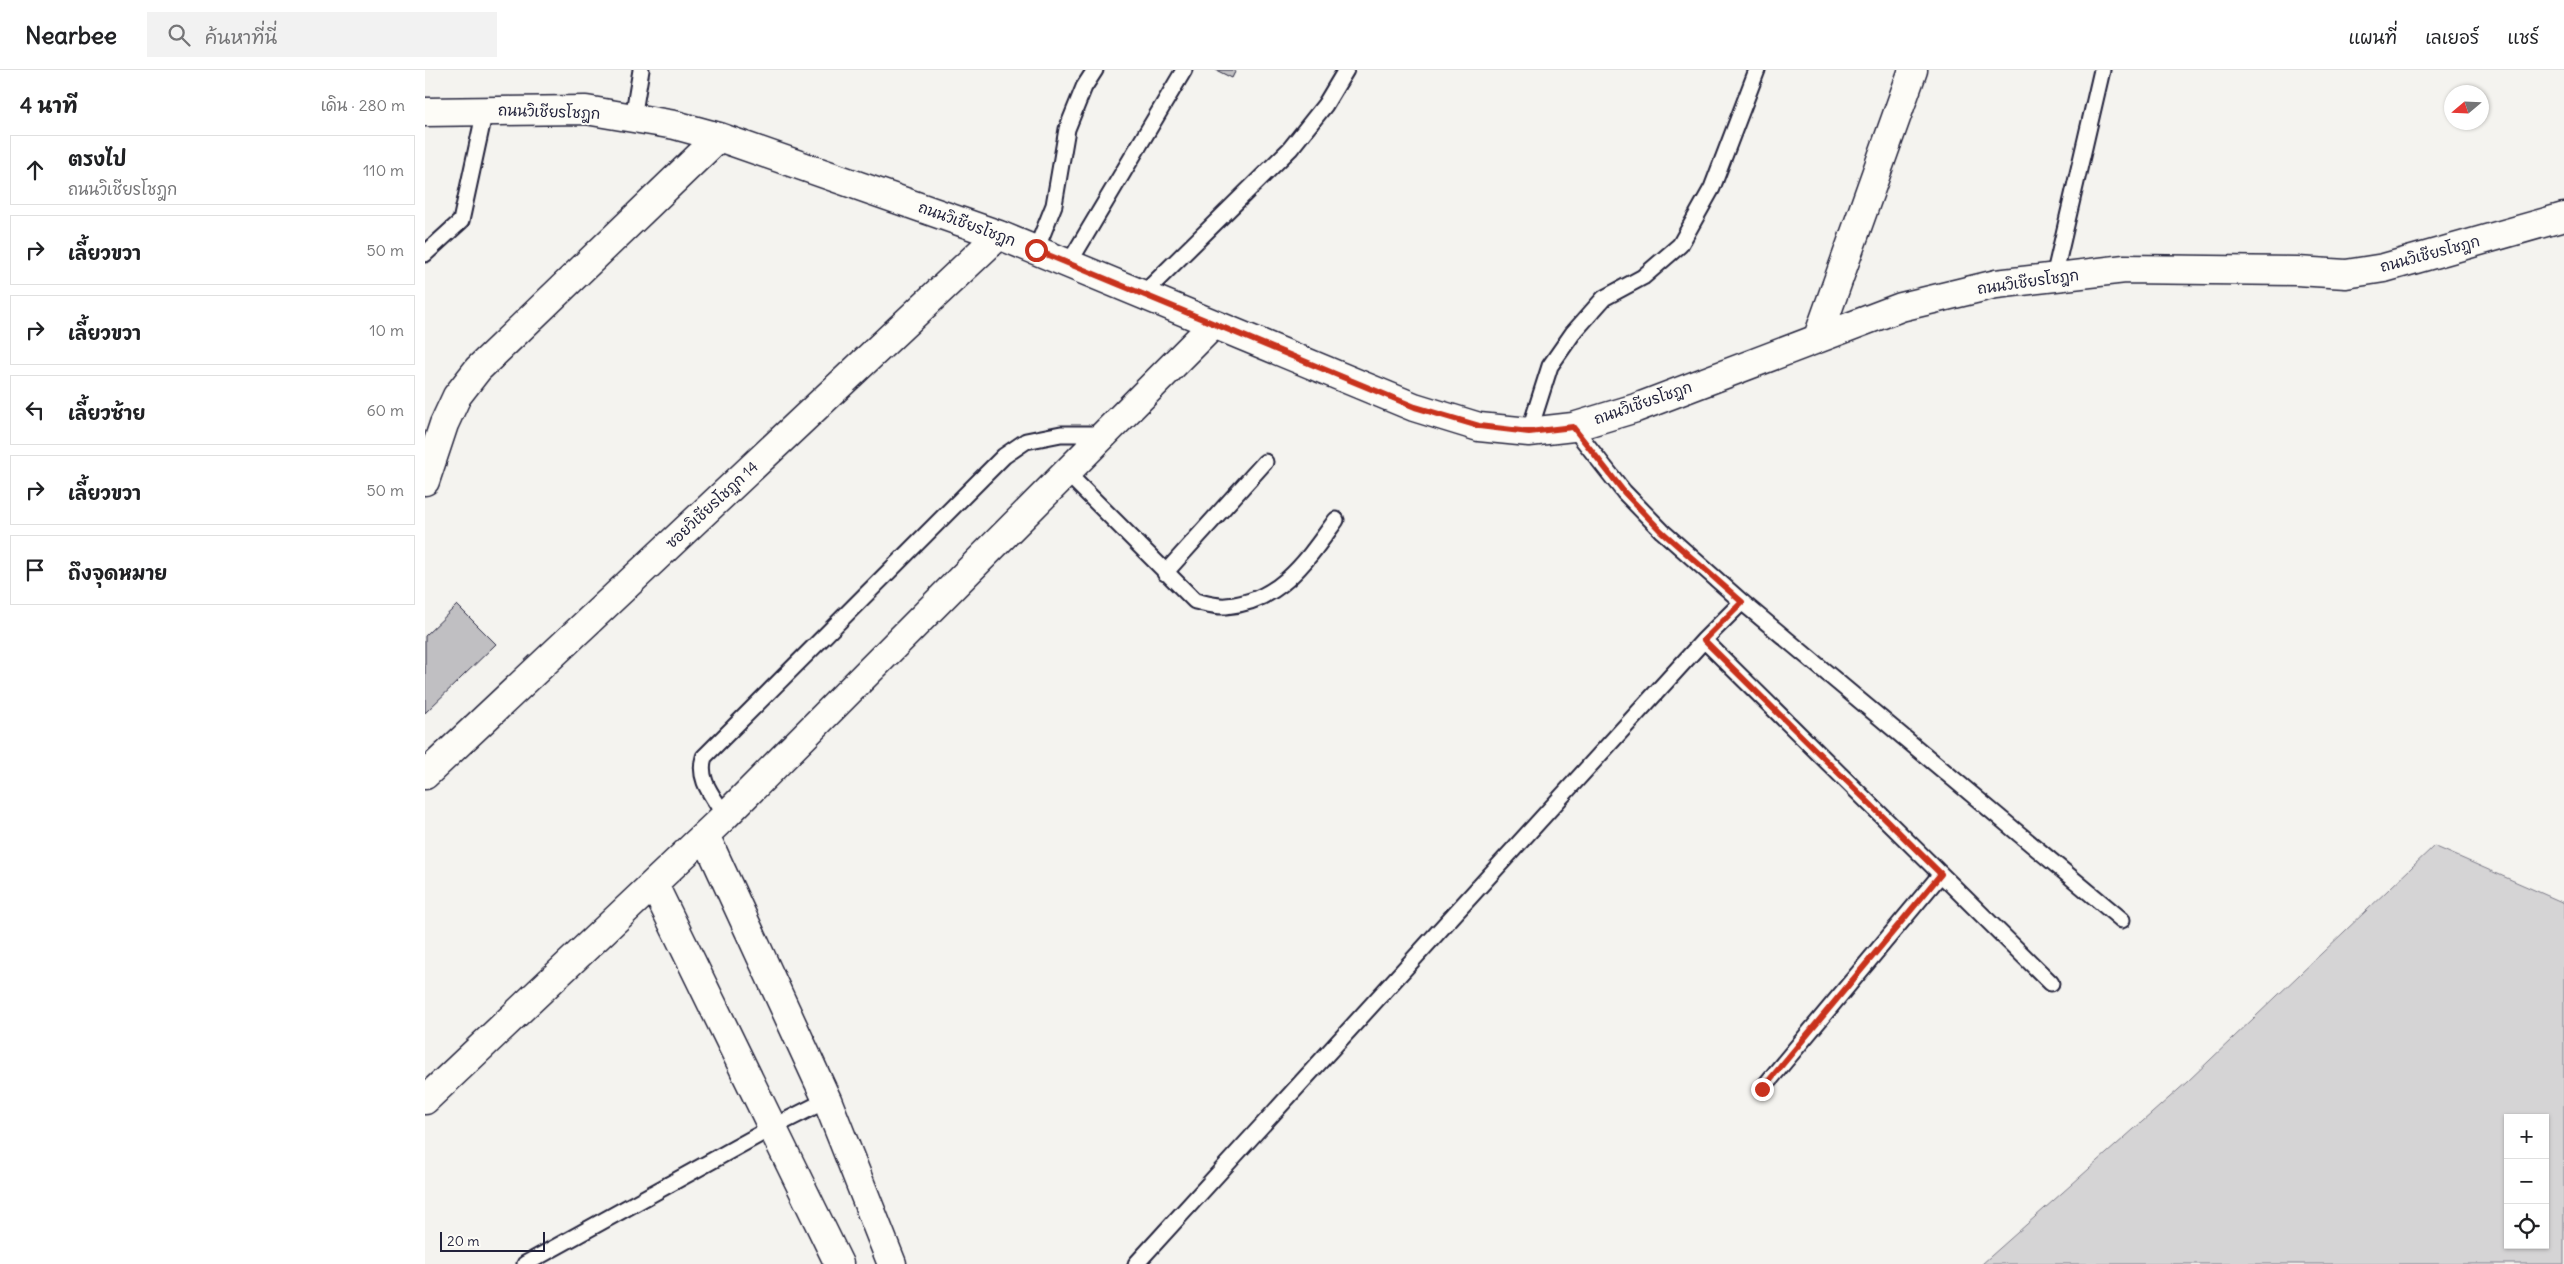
<!DOCTYPE html>
<html lang="th">
<head>
<meta charset="utf-8">
<style>
	:root { --surface:#fff; --page:#f2f2f2; --text:#202124; --muted:#757577; --line:#e0e0e0 }
	body { margin:0; font-family:Delius,"Playpen Sans Thai",sans-serif; background:var(--page); color:var(--text) }
	.controls { position:absolute; right:15px; bottom:15px; display:grid; overflow:hidden; border-radius:0px; box-shadow:0 1px 4px #0004 }
	.controls button { width:45px; height:45px; display:grid; place-items:center; padding:0; border:0; border-bottom:1px solid var(--line); background:var(--surface); color:var(--text); font:25px sans-serif }
	.compass { position:absolute; left:2019px; top:15px; width:45px; height:45px; border-radius:50%; background:var(--surface); box-shadow:0 1px 4px #0004; rotate:251deg }
	.scale { position:absolute; left:15px; bottom:12px; width:105px; box-sizing:border-box; padding-left:5px; border:2px solid #22223b; border-top:0; font-size:14px; line-height:18px; white-space:nowrap; color:#22223b; -webkit-text-stroke:4px #fdfcf7; paint-order:stroke }
	.stop { position:absolute; width:15px; height:15px; margin:-11px; border:4px solid #c8321e; border-radius:50%; background:#fff }
	.stop.end { background:#c8321e; border-color:#fff; box-shadow:0 1px 5px #0008 }
	.list { margin:0; padding:0; list-style:none }
	h2 { display:flex; justify-content:space-between; align-items:center; height:65px; margin:0; padding:0 20px; font-size:21px }
	h2 small { font-size:16px; font-weight:400; color:var(--muted) }
	.list li { display:grid; grid-template-columns:32px 1fr auto; gap:15px; align-items:center; box-sizing:border-box; height:70px; margin:0 10px 10px; padding:0 10px; border:1px solid var(--line); border-radius:0px }
	.list b { display:block; font-size:19px; white-space:nowrap }
	.list p { margin:0; font-size:16px; white-space:nowrap; color:var(--muted) }
	.list em { font-size:16px; font-style:normal; color:var(--muted) }
	.icon { flex:none; width:28px; height:28px; fill:none; stroke:currentColor; stroke-width:2; stroke-linecap:round; stroke-linejoin:round }
	.map { position:relative; flex:none; width:2139px; height:1194px; overflow:hidden }
	header { display:flex; align-items:center; gap:30px; box-sizing:border-box; height:70px; padding:0 25px; background:var(--surface); border-bottom:1px solid var(--line) }
	header strong { font-size:24px }
	nav { display:flex; gap:28px; margin-inline-start:auto; font-size:18px }
	.search { width:350px; height:45px; background:var(--page); display:flex; align-items:center; gap:12px; box-sizing:border-box; padding:0 18px; border-radius:0px; color:var(--muted); font-size:19px }
	main { display:flex }
	aside { flex:1; background:var(--surface) }
	.map>svg:first-child { display:block }
</style>
</head>
<body>
<header>
<strong>Nearbee</strong>
<div class="search"><svg class="icon" aria-label="search" viewBox="0 0 24 24"><circle cx="10" cy="10" r="6"/><path d="M15 15l6 6"/></svg>ค้นหาที่นี่</div>
<nav><a>แผนที่</a><a>เลเยอร์</a><a>แชร์</a></nav>
</header>
<main>
<aside>
<h2>4 นาที<small>เดิน · 280 m</small></h2>
<ul class="list">
<li><svg class="icon" aria-label="ahead" viewBox="0 0 24 24"><path d="M12 20V5M6 11l6-6 6 6"/></svg><div><b>ตรงไป</b><p>ถนนวิเชียรโชฎก</p></div><em>110 m</em></li>
<li><svg class="icon" aria-label="right" viewBox="0 0 24 24"><path d="M7 20v-9h11M14 6l5 5-5 5"/></svg><div><b>เลี้ยวขวา</b></div><em>50 m</em></li>
<li><svg class="icon" aria-label="right" viewBox="0 0 24 24"><path d="M7 20v-9h11M14 6l5 5-5 5"/></svg><div><b>เลี้ยวขวา</b></div><em>10 m</em></li>
<li><svg class="icon" aria-label="left" viewBox="0 0 24 24"><path d="M17 20v-9H6M10 6l-5 5 5 5"/></svg><div><b>เลี้ยวซ้าย</b></div><em>60 m</em></li>
<li><svg class="icon" aria-label="right" viewBox="0 0 24 24"><path d="M7 20v-9h11M14 6l5 5-5 5"/></svg><div><b>เลี้ยวขวา</b></div><em>50 m</em></li>
<li><svg class="icon" aria-label="arrive" viewBox="0 0 24 24"><path d="M6 21V4h12l-3 4 3 4H6"/></svg><div><b>ถึงจุดหมาย</b></div></li>
</ul>
</aside>
<div class="map">
<svg width="2139" height="1194" viewBox="0 0 2139 1194">
	<rect width="100%" height="100%" fill="#f4f3ef"/>
	<filter id="ink" filterUnits="userSpaceOnUse"><feTurbulence type="fractalNoise" baseFrequency=".02" numOctaves="2"/><feDisplacementMap in="SourceGraphic" scale="10" xChannelSelector="R" yChannelSelector="G"/><feConvolveMatrix kernelMatrix="1 2 1 2 8 2 1 2 1" color-interpolation-filters="sRGB"/></filter>
	<g filter="url(#ink)">
		<path fill="#d5d4d5" stroke="#7c7b88" fill-rule="evenodd" d="M2009 776 2139 833V1194H1557L1762 1012ZM2083 1048H2120V1175H2083Z"/>
		<path fill="#c0bfc2" stroke="#22223b" d="M791 0H811L807 8Z
			M32 535 71 574 0 643V566Z"/>
		<g fill="none" stroke-linecap="round" stroke-linejoin="round">
			<g stroke="#22223b" stroke-width="19">
				<path id="service" d="M208 48 216 0
					M611 180 629 135 642 59 659 17 670 0
					M0 184 36 151 60 40
					M644 193 759 0
					M1629 207 1677 0
					M718 224 865 79 900 35 921 0
					M1148 357 1199 422 1237 461 1317 532 1697 850
					M1104 362 1125 296 1148 263 1179 228 1218 207 1255 175 1287 118 1332 0
					M641 402 770 531C779 533 791 537 801 536 855 532 882 490 911 450
					M740 503 840 392
					M1279 570 1626 913
					M300 746C288 726 272 710 279 687L579 386 601 371 636 364H679
					M1337 1019 1516 804
					M100 1194 348 1057 402 1030
					M711 1194 1279 570 1317 532"/>
			</g>
			<g stroke="#22223b" stroke-width="31">
				<path id="minor" d="M0 42 161 40 250 55 294 67 574 165 989 337 1054 357 1104 362 1148 357 1211 338 1476 237 1571 214 1700 199 1872 201 1921 204 1959 198 2139 147
					M1393 267 1488 0
					M0 411 19 354 32 326 53 299 294 67
					M0 705 574 165
					M280 765 402 1030 467 1194
					M229 815 414 1194
					M0 1030 300 746 789 254"/>
			</g>
			<use href="#service" stroke="#fdfcf7" stroke-width="15"/>
			<use href="#minor" stroke="#fdfcf7" stroke-width="28"/>
		</g>
	</g>
	<g fill="none" stroke-linecap="round" stroke-linejoin="round" filter="url(#ink)">
		<path stroke="#c8321e" stroke-width="6" d="M611 180 990 337 1054 356 1104 362 1148 357 1199 422 1236 461 1317 532 1279 570 1516 804 1337 1019"/>
	</g>
	<g text-anchor="middle" stroke-width="4" stroke-linejoin="round" paint-order="stroke">
		<g font-size="15" fill="#22223b" stroke="#fdfcf7">
			<text transform="translate(124 42) rotate(2)" y="5">ถนนวิเชียรโชฎก</text>
			<text transform="translate(542 154) rotate(20)" y="5">ถนนวิเชียรโชฎก</text>
			<text transform="translate(2005 184) rotate(-15)" y="5">ถนนวิเชียรโชฎก</text>
			<text transform="translate(1603 212) rotate(-8)" y="5">ถนนวิเชียรโชฎก</text>
			<text transform="translate(1218 333) rotate(-19)" y="5">ถนนวิเชียรโชฎก</text>
			<text transform="translate(287 435) rotate(-43)" y="5">ซอยวิเชียรโชฎก 14</text>
		</g>
	</g>
</svg>
<div class="controls">
<button>+</button>
<button>−</button>
<button><svg class="icon" aria-label="locate" viewBox="0 0 24 24"><circle cx="12" cy="12" r="6"/><path d="M12 2v4M12 18v4M2 12h4M18 12h4"/></svg></button>
</div>
<svg class="compass" viewBox="-18 -18 36 36"><path d="M0-13l5 13h-10z" fill="#e53935"/><path d="M0 13l5-13h-10z" fill="#757577"/></svg>
<div class="scale">20 m</div>
<div class="stop" style="left:611px;top:180px"></div>
<div class="stop end" style="left:1337px;top:1019px"></div>
</div>
</main>
</body>
</html>
